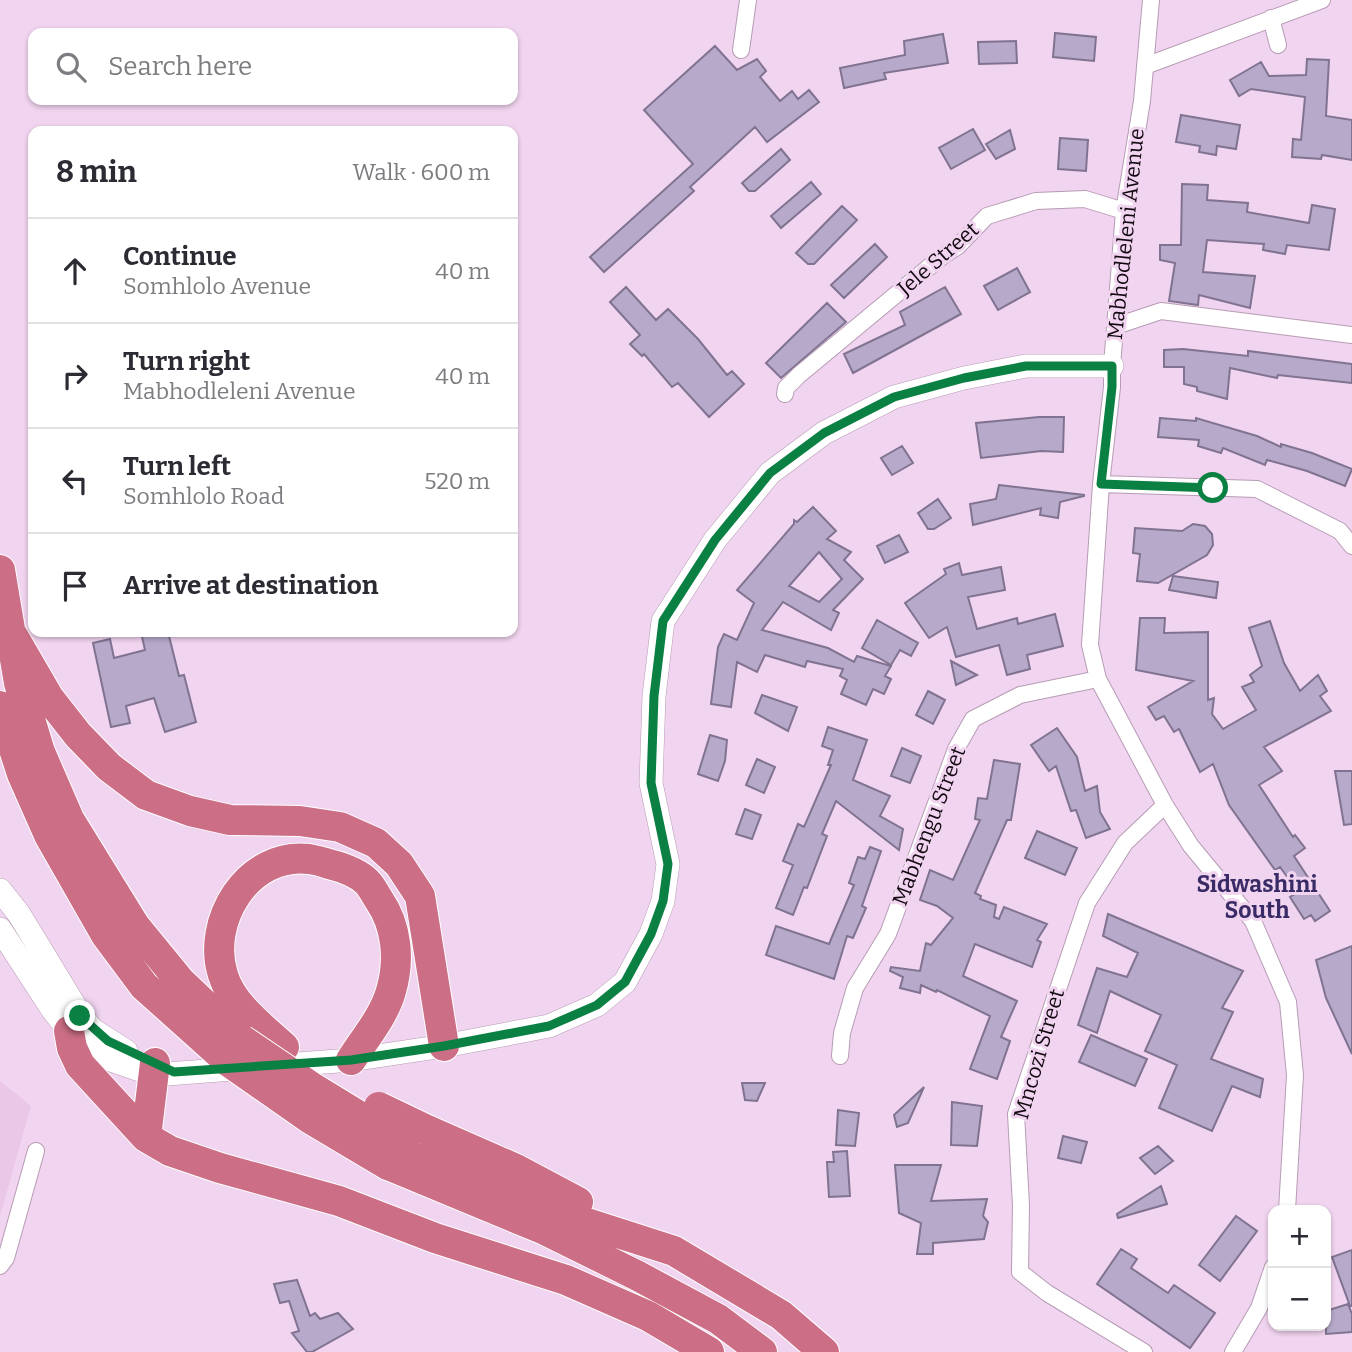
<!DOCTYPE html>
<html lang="en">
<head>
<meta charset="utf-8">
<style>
	:root { --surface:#fff; --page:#f7f7f7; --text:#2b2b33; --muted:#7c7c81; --line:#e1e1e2 }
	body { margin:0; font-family:Bitter,serif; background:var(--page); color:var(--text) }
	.controls { position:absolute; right:21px; bottom:21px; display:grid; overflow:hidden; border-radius:14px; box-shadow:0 2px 5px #0004 }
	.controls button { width:63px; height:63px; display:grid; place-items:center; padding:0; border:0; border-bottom:2px solid var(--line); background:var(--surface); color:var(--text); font:35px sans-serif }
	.stop { position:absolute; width:21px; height:21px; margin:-16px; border:5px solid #0b8043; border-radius:50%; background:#fff }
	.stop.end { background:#0b8043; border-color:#fff; box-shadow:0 2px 7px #0008 }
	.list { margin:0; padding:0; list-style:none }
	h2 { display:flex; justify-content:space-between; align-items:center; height:91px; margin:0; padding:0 28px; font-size:30px }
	h2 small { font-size:23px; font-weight:400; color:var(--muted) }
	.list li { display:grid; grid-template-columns:46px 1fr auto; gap:21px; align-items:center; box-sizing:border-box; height:105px; padding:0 28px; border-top:2px solid var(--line) }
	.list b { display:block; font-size:26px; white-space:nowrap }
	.list p { margin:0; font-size:23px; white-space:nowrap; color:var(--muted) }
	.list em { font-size:23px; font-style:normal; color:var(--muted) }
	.icon { flex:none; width:38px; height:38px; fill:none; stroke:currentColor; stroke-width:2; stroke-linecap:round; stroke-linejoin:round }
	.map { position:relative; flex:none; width:1352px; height:1352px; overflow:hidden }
	.search { position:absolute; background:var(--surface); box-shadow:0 2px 5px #0004; left:28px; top:28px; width:490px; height:77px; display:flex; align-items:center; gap:18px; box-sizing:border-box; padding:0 24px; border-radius:14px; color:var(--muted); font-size:26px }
	.panel { position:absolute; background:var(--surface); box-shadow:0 2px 5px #0004; left:28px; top:126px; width:490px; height:511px; border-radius:14px }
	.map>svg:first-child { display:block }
</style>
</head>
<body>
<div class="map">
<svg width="1352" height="1352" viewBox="0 0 1352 1352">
	<rect width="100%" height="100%" fill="#f1d4ef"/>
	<path fill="#eac7e7" d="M0 1081 31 1106 0 1216Z"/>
	<path fill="#b6a9c9" stroke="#807391" stroke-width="2" fill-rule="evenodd" d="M1055 33 1096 37 1094 61 1053 57Z
		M943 34 948 63 884 73 886 79 844 88 840 68 905 55 904 41Z
		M1016 41 1017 63 979 64 978 42Z
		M715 46 737 70 757 59 766 71 760 77 780 101 792 91 798 99 809 90 819 102 767 142 755 127 690 187 694 191 604 272 590 257 693 164 644 110Z
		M1307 59 1329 60 1326 116 1352 120V160L1322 155 1321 159 1292 157 1293 139 1301 140 1305 97 1251 89 1239 96 1230 80 1261 62 1269 76 1306 75Z
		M1181 115 1240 125 1236 149 1217 146 1216 155 1199 152 1200 146 1176 142Z
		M973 129 985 150 951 169 939 148Z
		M1010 130 1015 149 996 159 986 144Z
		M1060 138 1088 140 1086 171 1058 169Z
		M781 149 790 160 755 191H749L742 183Z
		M811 182 821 194 781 228 771 216Z
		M1182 184 1208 185 1207 200 1248 203 1247 212 1309 223 1312 205 1335 209 1329 250 1287 245 1285 254 1263 250 1264 244 1207 240 1203 272 1255 276 1250 308 1199 295 1198 305 1169 301 1175 263 1160 260V245H1181Z
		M842 206 857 220 814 264H808L796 253Z
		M875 244 887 257 844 298 831 285Z
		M1017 268 1030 292 998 310 984 286Z
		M626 287 656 320 668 309 698 339 727 375 732 371 744 384 709 417 678 383 672 387 644 354 642 356 630 344 640 335 610 302Z
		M945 287 961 314 853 373 844 354 905 325 900 312Z
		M827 303 846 322 781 378 766 363Z
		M1183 349 1248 356V351L1352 364V383L1278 375 1277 378 1230 368 1227 399 1197 391V387L1184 384V367H1164V350Z
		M1039 417H1064L1063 452 1041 451 981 458 976 423Z
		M1160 418 1196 421V418L1257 436 1281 447V444L1312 453 1352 469 1345 486 1307 471 1267 460 1265 465 1223 448 1221 453 1198 446 1199 440 1158 437Z
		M902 446 913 463 892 475 881 458Z
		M999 485 1084 495V496L1060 502 1058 518 1040 515 1041 508 973 525 970 504 996 499Z
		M938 499 951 518 934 529H928L918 513Z
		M813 507 836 531 827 539 851 552 844 560 863 579 833 610 839 613 831 630 783 602 762 630 828 648 854 662 857 656 891 666 885 676 891 679 884 694 873 689 866 705 841 694 847 680 840 676 843 669 807 661 805 667 765 655 757 672 737 662 731 707 711 704 718 647 724 634 737 640 754 603 737 590 794 524V520L797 522ZM819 552 842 579 819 602 789 586Z
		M1193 524 1205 526 1212 534 1213 545 1207 555 1158 583 1137 581 1140 554 1133 553 1135 528 1182 531Z
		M899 535 908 552 885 563 877 546Z
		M959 563 962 575 1001 567 1005 590 968 597 977 629 1017 618 1018 624 1055 614 1063 646 1027 655 1030 669 1007 675 999 645 956 657 947 627 929 638 905 603 946 574 944 569Z
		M1173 576 1218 582 1216 598 1169 590Z
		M1140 618H1165L1164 633 1208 632V700L1214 698 1212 714 1223 729 1256 710 1242 687 1254 682 1250 675 1262 666 1249 628 1270 621 1284 663 1300 691 1318 675 1327 691 1320 696 1331 711 1264 747 1282 771 1259 785 1293 837 1295 835 1305 848 1294 856 1330 911 1315 921 1311 915 1304 919 1290 897 1298 892 1280 867 1275 870 1229 805 1213 764 1200 772 1179 729 1174 732 1164 716 1156 720 1148 707 1193 681 1136 670Z
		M877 620 918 643 911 656 900 650 891 665 862 648Z
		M141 632H168L179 676 184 675 196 722 165 732 154 698 126 706 130 723 111 727 93 643 110 639 114 658 145 650Z
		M951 661 977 675 956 685Z
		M928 691 945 700 933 724 916 715Z
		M762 695 797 707 788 731 755 713Z
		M828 727 867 740 853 780 890 796 880 816 903 829 899 850 836 801 822 834 827 836 807 888 804 887 793 915 776 908 793 865 783 861 798 824 804 827 831 765H828L833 750 822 746Z
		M1057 728 1077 757 1085 791 1097 786 1100 812 1110 829 1086 838 1076 810 1071 811 1056 766 1049 771 1031 745Z
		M710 735 727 740 725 761 718 781 698 774Z
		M902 748 921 756 910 783 891 776Z
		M757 759 775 767 764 793 746 785Z
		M994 760 1020 764 1011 820H1007L975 893 981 896 980 899 996 905 994 917 999 919 1004 907 1047 924 1037 940 1041 942 1032 967 975 944 963 976 1017 1001 1001 1037 1010 1041 997 1079 970 1069 990 1016 937 990 936 992 921 985 920 993 900 988 903 977 890 971 891 967 920 971 926 943 931 945 953 918 937 906 920 900 930 870 953 880 980 820 975 819 978 798 987 799Z
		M1335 771H1352V824L1344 825Z
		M745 809 761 815 752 839 736 834Z
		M1037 831 1077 848 1065 875 1025 858Z
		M870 847 881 851 862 906 866 908 853 938 847 936 834 979 766 955 776 926 829 944 854 885 849 883 858 857 865 859Z
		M1108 914 1243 971 1222 1008 1233 1012 1211 1059 1263 1079 1260 1097 1232 1086 1212 1131 1159 1108 1177 1065 1145 1051 1161 1015 1110 991 1097 1033 1078 1025 1097 968 1127 977 1138 953 1103 936Z
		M1352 946V1054L1326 998 1316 960Z
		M1091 1035 1147 1059 1135 1086 1079 1062Z
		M742 1083H765L757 1101 745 1100Z
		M924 1087 908 1123 897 1127 894 1115Z
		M952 1102 982 1106 977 1146 951 1145Z
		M838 1110 859 1113 855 1146 836 1145Z
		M1063 1136 1087 1142 1081 1163 1058 1158Z
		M1158 1146 1173 1161 1155 1174 1140 1158Z
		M847 1151 850 1196 829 1197 827 1162H834L833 1152Z
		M895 1165H941L931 1201 987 1199 983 1216 988 1222 984 1239 933 1243V1254H917L921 1223 899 1213Z
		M1161 1186 1167 1204 1118 1218 1117 1214Z
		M1236 1216 1257 1231 1220 1281 1199 1265Z
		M1121 1249 1137 1259 1131 1268 1168 1293 1174 1285 1215 1313 1190 1348 1097 1284Z
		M1352 1250V1306H1350L1332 1257Z
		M297 1280 310 1316 315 1313 320 1319 338 1313 353 1329 312 1352H307L292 1333 299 1331 289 1301 280 1303 274 1284Z
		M1348 1304 1352 1314V1332L1326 1334V1311Z"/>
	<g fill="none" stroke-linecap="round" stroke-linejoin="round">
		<g stroke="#b79cb5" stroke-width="18">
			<path id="street" d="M1151 0 1142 101 1124 211 1112 366V387L1101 484 1090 645 1098 679 1165 805 1191 846 1253 921 1288 1002 1295 1075 1287 1210
				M1271 18 1278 45
				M741 50 748 0
				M1145 66 1322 0
				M1116 326 1161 311 1352 335
				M785 394 786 388 799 375 940 258 958 246 987 216 1036 201 1085 199 1124 211
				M1101 484 1257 489 1340 531 1352 546
				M840 1056 842 1033 855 988 888 934 956 749 973 719 1020 695 1098 679
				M0 1266 6 1258 36 1151
				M1144 1352 1047 1293 1020 1272 1021 1205 1016 1114 1087 903 1125 843 1165 805
				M1233 1352 1259 1308 1273 1267"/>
		</g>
		<g stroke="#b79cb5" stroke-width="24">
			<path id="secondary" d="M0 890 19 914 81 1016 93 1030 126 1051
				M0 929 52 1009 69 1031 105 1058 154 1075 351 1060 444 1046 549 1026 597 1005 625 982 651 934 663 901 668 864 651 783 654 696 663 621 715 540 770 473 824 433 894 397 964 378 1026 366H1112"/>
		</g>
		<g stroke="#fff" stroke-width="32">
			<path id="highway" d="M0 570 19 683 40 752 69 819 135 926 180 981 242 1040
				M13 636 49 698 78 735 109 767 146 795 190 811 230 820 300 821 340 827 376 843 399 864 420 896 444 1046
				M0 706 22 774 49 835 106 935 144 986 229 1062
				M69 1031 72 1048 80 1065 146 1137 170 1151 220 1168 339 1201 435 1238 566 1280 648 1316 709 1352
				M284 1047C262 1027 232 1005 223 975 206 922 247 852 309 859 316 860 323 862 329 864 341 867 358 873 367 882 372 887 375 894 379 900 397 926 400 960 391 991 384 1016 365 1038 351 1060
				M427 1130 516 1169 578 1202
				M146 1137 155 1063
				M405 1144 562 1215 674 1251 781 1315 824 1352
				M388 1165 545 1230 638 1276 718 1319 762 1352"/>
		</g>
		<use href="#street" stroke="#fff" stroke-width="16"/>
		<use href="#secondary" stroke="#fff" stroke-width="23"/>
		<use href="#highway" stroke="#cc6e85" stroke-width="30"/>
		<g stroke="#fff" stroke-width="32" stroke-linecap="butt">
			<path id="highway-bridge" d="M242 1040 310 1086 405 1144
				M229 1062 309 1118 388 1165
				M379 1107 427 1130"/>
		</g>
		<use href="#highway-bridge" stroke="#cc6e85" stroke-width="30"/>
	</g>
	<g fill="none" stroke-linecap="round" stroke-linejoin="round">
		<path stroke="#0b8043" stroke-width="9" d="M80 1016 108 1041 174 1072 351 1060 444 1046 549 1026 597 1005 625 982 651 934 663 901 668 864 651 783 654 696 663 621 715 540 770 473 824 433 894 397 964 378 1026 366H1112V387L1101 484 1213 488"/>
	</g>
	<g text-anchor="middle" stroke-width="6" stroke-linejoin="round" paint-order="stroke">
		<g font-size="21" fill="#120911" stroke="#f1d4ef">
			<text transform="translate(1126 234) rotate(-84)" y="7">Mabhodleleni Avenue</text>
			<text transform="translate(938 259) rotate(-41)" y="7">Jele Street</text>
			<text transform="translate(929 826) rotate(-69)" y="7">Mabhengu Street</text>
			<text transform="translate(1039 1054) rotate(-74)" y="7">Mncozi Street</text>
		</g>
		<g font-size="23" font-weight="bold" fill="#392b66" stroke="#f1d4ef">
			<text x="1257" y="892">Sidwashini<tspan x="1257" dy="26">South</tspan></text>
		</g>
	</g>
</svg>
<div class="controls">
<button>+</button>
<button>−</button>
</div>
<div class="stop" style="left:1213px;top:488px"></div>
<div class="stop end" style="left:80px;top:1016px"></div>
<div class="search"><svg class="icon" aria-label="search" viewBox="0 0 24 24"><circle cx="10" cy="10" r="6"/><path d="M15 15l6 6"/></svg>Search here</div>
<section class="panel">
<h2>8 min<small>Walk · 600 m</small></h2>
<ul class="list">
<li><svg class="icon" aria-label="ahead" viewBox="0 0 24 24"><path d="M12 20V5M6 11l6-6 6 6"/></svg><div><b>Continue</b><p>Somhlolo Avenue</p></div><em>40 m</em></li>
<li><svg class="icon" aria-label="right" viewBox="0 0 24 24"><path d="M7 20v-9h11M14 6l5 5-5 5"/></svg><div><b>Turn right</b><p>Mabhodleleni Avenue</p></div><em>40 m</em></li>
<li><svg class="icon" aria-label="left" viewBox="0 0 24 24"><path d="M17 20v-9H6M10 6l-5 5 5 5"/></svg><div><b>Turn left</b><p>Somhlolo Road</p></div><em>520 m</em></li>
<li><svg class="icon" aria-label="arrive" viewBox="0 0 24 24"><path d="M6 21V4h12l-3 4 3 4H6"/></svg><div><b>Arrive at destination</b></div></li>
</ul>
</section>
</div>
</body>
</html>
